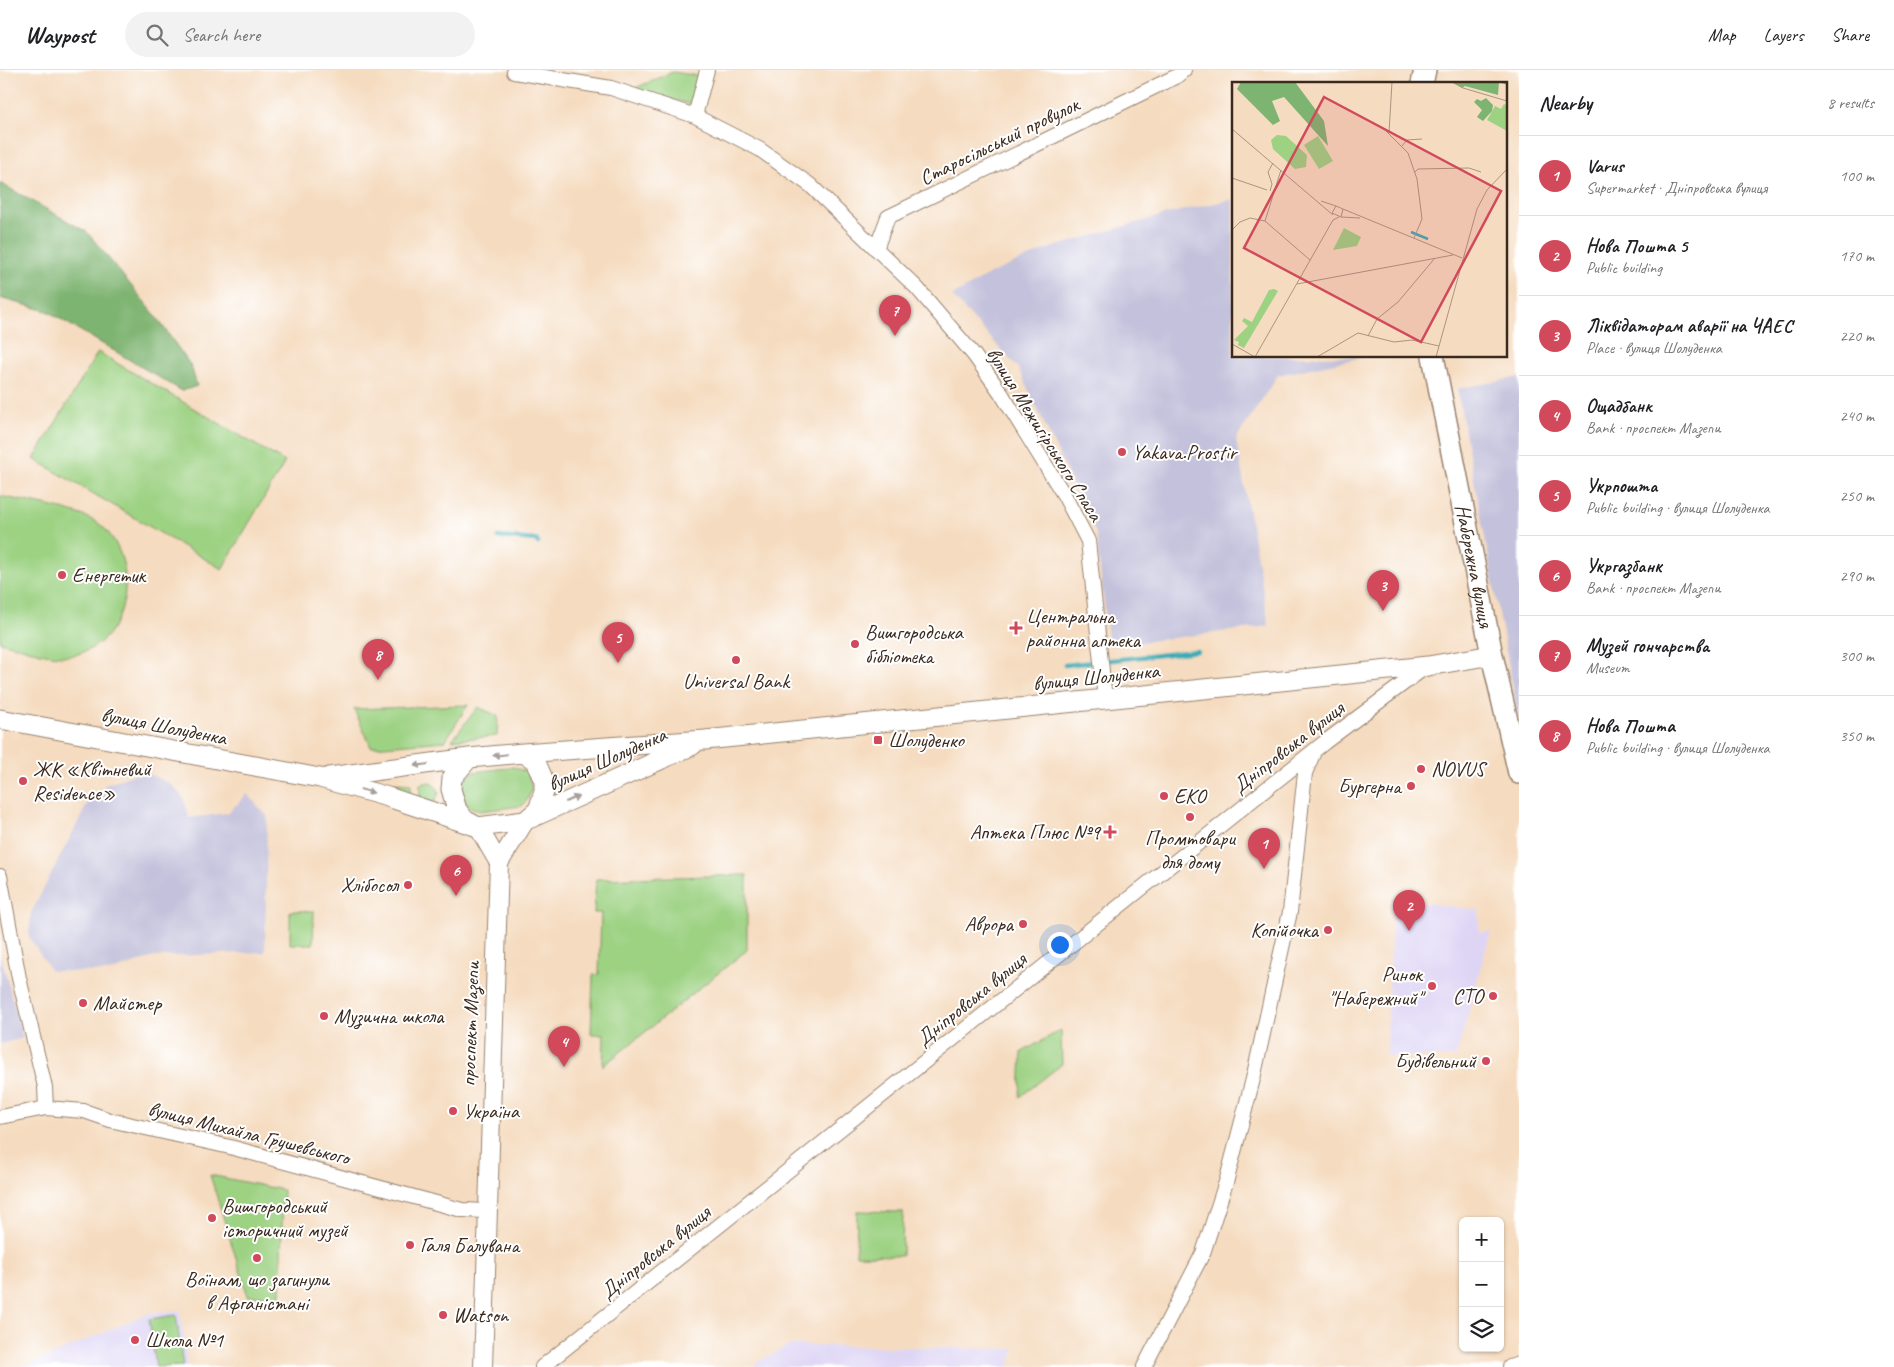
<!DOCTYPE html>
<html lang="en">
<head>
<meta charset="utf-8">
<style>
	:root { --surface:#fff; --page:#f2f2f2; --text:#202124; --muted:#757577; --line:#e0e0e0; --accent:#d1495b }
	body { margin:0; font-family:Caveat,sans-serif; background:var(--page); color:var(--text) }
	.controls { position:absolute; right:15px; bottom:15px; display:grid; overflow:hidden; border-radius:8px; box-shadow:0 1px 4px #0004 }
	.controls button { width:45px; height:45px; display:grid; place-items:center; padding:0; border:0; border-bottom:1px solid var(--line); background:var(--surface); color:var(--text); font:25px sans-serif }
	.you { position:absolute; left:1059px; top:874px; width:18px; height:18px; margin:-12px; border:4px solid #fff; border-radius:50%; background:#1a73e8; box-shadow:0 0 0 8px #1a73e833 }
	.badge { display:grid; place-items:center; width:32px; height:32px; border-radius:50%; background:var(--accent); color:#fff; font-size:16px; font-weight:700 }
	.pin { position:absolute; translate:-50% -41px; filter:drop-shadow(0 1px 2px #0008) }
	.pin::after { content:''; position:absolute; top:26px; width:18px; height:15px; background:inherit; clip-path:polygon(0 0,100% 0,50% 100%) }
	.list { margin:0; padding:0; list-style:none }
	h2 { display:flex; justify-content:space-between; align-items:center; height:65px; margin:0; padding:0 20px; font-size:21px }
	h2 small { font-size:16px; font-weight:400; color:var(--muted) }
	.list li { display:grid; grid-template-columns:32px 1fr auto; gap:15px; align-items:center; box-sizing:border-box; height:80px; padding:0 20px; border-top:1px solid var(--line) }
	.list b { display:block; font-size:19px; white-space:nowrap }
	.list p { margin:0; font-size:16px; white-space:nowrap; color:var(--muted) }
	.list em { font-size:16px; font-style:normal; color:var(--muted) }
	.icon { flex:none; width:28px; height:28px; fill:none; stroke:currentColor; stroke-width:2; stroke-linecap:round; stroke-linejoin:round }
	.map { position:relative; flex:none; width:1519px; height:1297px; overflow:hidden }
	header { display:flex; align-items:center; gap:30px; box-sizing:border-box; height:70px; padding:0 25px; background:var(--surface); border-bottom:1px solid var(--line) }
	header strong { font-size:24px }
	nav { display:flex; gap:28px; margin-inline-start:auto; font-size:18px }
	.search { width:350px; height:45px; background:var(--page); display:flex; align-items:center; gap:12px; box-sizing:border-box; padding:0 18px; border-radius:28px; color:var(--muted); font-size:19px }
	main { display:flex }
	aside { flex:1; background:var(--surface) }
	.map>svg:first-child { display:block }
</style>
</head>
<body>
<header>
<strong>Waypost</strong>
<div class="search"><svg class="icon" aria-label="search" viewBox="0 0 24 24"><circle cx="10" cy="10" r="6"/><path d="M15 15l6 6"/></svg>Search here</div>
<nav><a>Map</a><a>Layers</a><a>Share</a></nav>
</header>
<main>
<div class="map">
<svg width="1519" height="1297" viewBox="0 0 1519 1297">
	<rect width="100%" height="100%" fill="#fff"/>
	<filter id="ink" filterUnits="userSpaceOnUse"><feTurbulence type="fractalNoise" baseFrequency=".02" numOctaves="2"/><feDisplacementMap in="SourceGraphic" scale="10" xChannelSelector="R" yChannelSelector="G"/><feConvolveMatrix kernelMatrix="1 2 1 2 8 2 1 2 1" color-interpolation-filters="sRGB"/></filter>
	<filter id="wash" filterUnits="userSpaceOnUse"><feTurbulence type="fractalNoise" baseFrequency=".0096" numOctaves="4" result="noise"/><feDisplacementMap in="SourceGraphic" scale="20" xChannelSelector="R" yChannelSelector="G"/><feGaussianBlur stdDeviation="1.12" result="paint"/><feColorMatrix in="noise" values="0 0 0 0 0 0 0 0 0 0 0 0 0 0 0 0 0 1.4 0 .05"/><feComposite in="paint" operator="in"/></filter>
	<g filter="url(#wash)">
		<rect width="100%" height="100%" fill="#f5dbbf"/>
		<path fill="#ded5f5" d="M1393 829 1479 840V863L1491 861 1456 987 1386 986Z
			M180 1240 188 1297H24L149 1243Z
			M790 1275 1015 1279 1009 1297H754L756 1293Z"/>
		<path fill="#c3c1db" d="M1233 129V286L1364 287 1278 305 1236 369 1269 556 1109 576 1096 463 1018 298 952 226 990 204 1047 179 1167 144Z
			M1519 307V650L1457 319Z
			M132 705H151L171 714 184 729 189 748 228 743 247 724 267 746 265 882 154 887 109 902 51 901 29 867 31 843 91 727 107 714Z
			M0 884 23 968 0 974Z"/>
		<path fill="#9dd283" stroke="#6c7e50" d="M673 2 699 6 693 35 633 19Z
			M98 282 285 392 222 499 34 389Z
			M0 426C26 432 87 440 104 458 140 494 130 569 78 584 54 591 23 577 0 572Z
			M468 635 445 671 371 677 354 639Z
			M478 637 498 646 497 666 452 670Z
			M514 697 526 702C534 715 533 725 522 736L480 741 468 736C459 723 460 711 474 702Z
			M430 712 437 718 439 722 435 732 420 730V714Z
			M395 713 411 714 410 728 391 719V716Z
			M747 805V880L603 996 604 964H591L593 905 599 904 601 843H594L596 809Z
			M290 841H314L313 874H290Z
			M1061 960 1062 994 1020 1027 1022 982Z
			M210 1105 283 1120 280 1225 248 1226Z
			M857 1141 903 1142 902 1186 856 1185Z
			M176 1245 183 1296 156 1297 149 1249Z"/>
		<path fill="#7eb471" stroke="#5c6f48" d="M0 113 87 162 152 241 191 296 197 316 182 321 47 241 0 228Z"/>
		<g fill="none" stroke-linecap="round" stroke-linejoin="round">
			<path stroke="#3aabb7" stroke-width="4.5" d="M498 467 536 470 538 473
				M1065 595 1197 581"/>
		</g>
	</g>
	<g filter="url(#ink)">
		<g fill="none" stroke-linecap="round" stroke-linejoin="round">
			<g stroke="#98826e" stroke-width="16">
				<path id="minor" d="M514 2 611 18 695 46 759 79 810 115 917 218 974 285 1001 323 1064 425 1088 471 1105 629
					M695 46 707 0
					M876 179 888 147 1177 6 1184 0
					M0 806 19 908 45 1017 46 1038
					M0 1047 46 1038 84 1041 110 1050 230 1077 462 1140 487 1141
					M542 1297 1325 672 1427 596
					M1144 1297 1203 1183 1227 1109 1253 1009 1290 842 1305 703 1313 684
					M1510 1297 1519 1294"/>
			</g>
			<g stroke="#98826e" stroke-width="20">
				<path id="tertiary" d="M478 757 499 793
					M483 1297 499 793 525 751"/>
			</g>
			<g stroke="#98826e" stroke-width="21">
				<path id="secondary" d="M0 649 320 708 388 727 475 756
					M523 683 705 670 1428 596 1492 585
					M329 707 469 688 523 683 535 690 544 711V722L538 740 525 751 478 757 465 750 457 740 451 719 452 708 469 688
					M531 748 693 675"/>
			</g>
			<g stroke="#98826e" stroke-width="24">
				<g id="primary">
					<path d="M1422 14 1425 0"/>
					<path id="s1" d="M1433 286 1492 585 1519 703"/>
				</g>
			</g>
			<use href="#minor" stroke="#fff" stroke-width="14"/>
			<use href="#tertiary" stroke="#fff" stroke-width="18"/>
			<use href="#secondary" stroke="#fff" stroke-width="19"/>
			<use href="#primary" stroke="#fff" stroke-width="21"/>
		</g>
		<defs><path id="oneway-solid" d="M-6-.8H1V-3.2L6.5 0L1 3.2V.8H-6Z" transform="scale(1.25)"/></defs>
		<g fill="#a79f9a">
			<use href="#oneway-solid" transform="translate(500 685) rotate(174)"/>
			<use href="#oneway-solid" transform="translate(421 695) rotate(173)"/>
			<use href="#oneway-solid" transform="translate(367 721) rotate(16)"/>
			<use href="#oneway-solid" transform="translate(572 729) rotate(-24)"/>
		</g>
	</g>
	<g fill="#d1495b" stroke="#fff" stroke-width="2">
		<circle cx="1122" cy="382" r="5"/>
		<circle cx="62" cy="505" r="5"/>
		<path d="M1013.5 550.5h5v5h5v5h-5v5h-5v-5h-5v-5h5z"/>
		<circle cx="855" cy="574" r="5"/>
		<circle cx="736" cy="590" r="5"/>
		<rect x="873" y="665" width="10" height="10" rx="2.5"/>
		<circle cx="1421" cy="699" r="5"/>
		<circle cx="23" cy="711" r="5"/>
		<circle cx="1411" cy="716" r="5"/>
		<circle cx="1164" cy="726" r="5"/>
		<circle cx="1190" cy="747" r="5"/>
		<path d="M1107.5 754.5h5v5h5v5h-5v5h-5v-5h-5v-5h5z"/>
		<circle cx="408" cy="815" r="5"/>
		<circle cx="1023" cy="854" r="5"/>
		<circle cx="1328" cy="860" r="5"/>
		<circle cx="1432" cy="916" r="5"/>
		<circle cx="1493" cy="926" r="5"/>
		<circle cx="83" cy="933" r="5"/>
		<circle cx="324" cy="946" r="5"/>
		<circle cx="1486" cy="991" r="5"/>
		<circle cx="453" cy="1041" r="5"/>
		<circle cx="212" cy="1148" r="5"/>
		<circle cx="410" cy="1175" r="5"/>
		<circle cx="257" cy="1188" r="5"/>
		<circle cx="443" cy="1245" r="5"/>
		<circle cx="135" cy="1270" r="5"/>
	</g>
	<g text-anchor="middle" stroke-width="4" stroke-linejoin="round" paint-order="stroke">
		<g font-size="21" fill="#3b2a1e" stroke="#fff">
			<text transform="translate(999 71) rotate(-26)" y="7">Старосільський провулок</text>
			<text transform="translate(1045 364) rotate(58)" y="7">вулиця Межигірського Спаса</text>
			<text dy="7" stroke="none"><textPath href="#s1" startOffset="214">Набережна вулиця</textPath></text>
			<text transform="translate(1096 607) rotate(-6)" y="7">вулиця Шолуденка</text>
			<text transform="translate(164 656) rotate(11)" y="7">вулиця Шолуденка</text>
			<text transform="translate(1288 677) rotate(-38)" y="7">Дніпровська вулиця</text>
			<text transform="translate(607 689) rotate(-24)" y="7">вулиця Шолуденка</text>
			<text transform="translate(971 929) rotate(-39)" y="7">Дніпровська вулиця</text>
			<text transform="translate(470 954) rotate(-88)" y="7">проспект Мазепи</text>
			<text transform="translate(249 1063) rotate(14)" y="7">вулиця Михайла Грушевського</text>
			<text transform="translate(655 1182) rotate(-39)" y="7">Дніпровська вулиця</text>
		</g>
		<g font-size="21" fill="#3b2a1e" stroke="#fff" text-anchor="start">
			<text x="1132" y="389">Yakava.Prostir</text>
			<text x="72" y="512">Енергетик</text>
			<text x="1026" y="553">Центральна<tspan x="1026" dy="24">районна аптека</tspan></text>
			<text x="865" y="569">Вишгородська<tspan x="865" dy="24">бібліотека</tspan></text>
			<text x="736" y="618" text-anchor="middle">Universal Bank</text>
			<text x="888" y="677">Шолуденко</text>
			<text x="33" y="706">ЖК «Квітневий<tspan x="33" dy="24">Residence»</tspan></text>
			<text x="1431" y="706">NOVUS</text>
			<text x="1401" y="723" text-anchor="end">Бургерна</text>
			<text x="1174" y="733">EKO</text>
			<text x="1100" y="769" text-anchor="end">Аптека Плюс №9</text>
			<text x="1190" y="775" text-anchor="middle">Промтовари<tspan x="1190" dy="24">для дому</tspan></text>
			<text x="398" y="822" text-anchor="end">Хлібосол</text>
			<text x="1013" y="861" text-anchor="end">Аврора</text>
			<text x="1318" y="867" text-anchor="end">Копійочка</text>
			<text x="1422" y="911" text-anchor="end">Ринок<tspan x="1422" dy="24">"Набережний"</tspan></text>
			<text x="1483" y="933" text-anchor="end">СТО</text>
			<text x="93" y="940">Майстер</text>
			<text x="334" y="953">Музична школа</text>
			<text x="1476" y="998" text-anchor="end">Будівельний</text>
			<text x="463" y="1048">Україна</text>
			<text x="222" y="1143">Вишгородський<tspan x="222" dy="24">історичний музей</tspan></text>
			<text x="420" y="1182">Галя Балувана</text>
			<text x="257" y="1216" text-anchor="middle">Воїнам, що загинули<tspan x="257" dy="24">в Афганістані</tspan></text>
			<text x="453" y="1252">Watson</text>
			<text x="145" y="1277">Школа №1</text>
		</g>
	</g>
	<g transform="translate(1232 12)">
		<rect width="275" height="275" fill="#f5dbbf"/>
		<path d="M272 22 275 23V49L255 38 263 24 269 27ZM45 53 54 54 75 73 74 85 63 87 41 67 39 58ZM86 54 101 79 87 87 72 63ZM112 146 129 155 125 164 101 168ZM42 207 46 209 12 266 6 263 7 260 2 258 16 244 10 239 12 236 20 240 37 208Z" fill="#9dd283"/>
		<path d="M9 0H63L92 39 96 64 52 15 40 19 48 39 41 43 5 7ZM219 0H274L275 3 267 0 266 13 233 4 230 6ZM254 16 261 23 260 29 251 39 245 35 250 28 242 20 245 17 249 19Z" fill="#7eb471"/>
		<path fill="none" stroke="#3aabb7" stroke-width="2.5" d="M179 150 196 157"/>
		<path fill="none" stroke="#ab947f" stroke-width="1" d="M222 0 231 6 275 19M0 47 101 133M152 47 176 71 185 97 190 137 182 156M157 51 160 0M170 64 175 58 190 57M183 90 186 87 237 86 249 90M0 96 35 108M38 109 40 102 36 90 41 81M89 119 104 124 111 127 109 135 100 131 104 124M111 127 230 176M109 135 128 136M33 139 49 88M0 148 8 140 18 136 33 139 78 178M65 202 221 173M136 254 145 237 166 220 203 176M0 262 23 275M23 275 101 138 107 135M85 275 126 251 162 260 180 258 207 264M204 275 245 127 255 108 275 87"/>
		<path fill="#d1495b" fill-opacity="0.15" stroke="#d1495b" stroke-width="2.5" d="M92 15 269 109 189 260 12 166Z"/>
		<rect width="275" height="275" fill="none" stroke="#3b2a1e" stroke-width="2.5"/>
	</g>
</svg>
<div class="controls">
<button>+</button>
<button>−</button>
<button><svg class="icon" aria-label="layers" viewBox="0 0 24 24"><path d="M12 4l9 5-9 5-9-5zM3 14l9 5 9-5"/></svg></button>
</div>
<div class="you"></div>
<div class="pin badge" style="left:1264px;top:799px">1</div>
<div class="pin badge" style="left:1409px;top:861px">2</div>
<div class="pin badge" style="left:1383px;top:541px">3</div>
<div class="pin badge" style="left:564px;top:997px">4</div>
<div class="pin badge" style="left:618px;top:593px">5</div>
<div class="pin badge" style="left:456px;top:826px">6</div>
<div class="pin badge" style="left:895px;top:266px">7</div>
<div class="pin badge" style="left:378px;top:610px">8</div>
</div>
<aside>
<h2>Nearby<small>8 results</small></h2>
<ul class="list">
<li><span class="badge">1</span><div><b>Varus</b><p>Supermarket · Дніпровська вулиця</p></div><em>100 m</em></li>
<li><span class="badge">2</span><div><b>Нова Пошта 5</b><p>Public building</p></div><em>170 m</em></li>
<li><span class="badge">3</span><div><b>Ліквідаторам аварії на ЧАЕС</b><p>Place · вулиця Шолуденка</p></div><em>220 m</em></li>
<li><span class="badge">4</span><div><b>Ощадбанк</b><p>Bank · проспект Мазепи</p></div><em>240 m</em></li>
<li><span class="badge">5</span><div><b>Укрпошта</b><p>Public building · вулиця Шолуденка</p></div><em>250 m</em></li>
<li><span class="badge">6</span><div><b>Укргазбанк</b><p>Bank · проспект Мазепи</p></div><em>290 m</em></li>
<li><span class="badge">7</span><div><b>Музей гончарства</b><p>Museum</p></div><em>300 m</em></li>
<li><span class="badge">8</span><div><b>Нова Пошта</b><p>Public building · вулиця Шолуденка</p></div><em>350 m</em></li>
</ul>
</aside>
</main>
</body>
</html>
